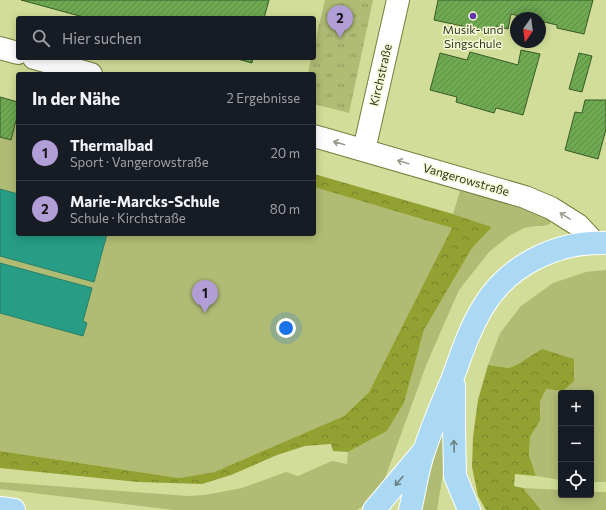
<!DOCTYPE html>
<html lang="de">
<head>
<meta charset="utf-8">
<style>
	:root { --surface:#171b24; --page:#20242c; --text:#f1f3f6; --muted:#9ea1a6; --line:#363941; --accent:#b29ed6 }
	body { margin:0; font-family:Commissioner,sans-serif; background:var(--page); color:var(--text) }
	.controls { position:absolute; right:12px; bottom:12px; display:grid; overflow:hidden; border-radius:4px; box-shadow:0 2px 10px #0003 }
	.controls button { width:36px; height:36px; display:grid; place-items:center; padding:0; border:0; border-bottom:1px solid var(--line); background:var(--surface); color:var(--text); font:20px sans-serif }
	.compass { position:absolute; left:510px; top:12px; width:36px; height:36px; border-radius:50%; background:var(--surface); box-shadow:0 2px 10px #0003; rotate:194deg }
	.you { position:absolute; left:286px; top:328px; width:14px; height:14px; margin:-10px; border:3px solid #fff; border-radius:50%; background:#1a73e8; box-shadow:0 0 0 6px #1a73e833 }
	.badge { display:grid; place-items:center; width:26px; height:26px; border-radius:50%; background:var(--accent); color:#111; font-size:13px; font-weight:700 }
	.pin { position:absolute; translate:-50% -33px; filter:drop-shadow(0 1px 2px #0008) }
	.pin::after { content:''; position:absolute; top:21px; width:14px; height:12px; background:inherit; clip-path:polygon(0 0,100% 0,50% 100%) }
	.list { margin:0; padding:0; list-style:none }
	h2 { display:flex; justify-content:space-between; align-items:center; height:52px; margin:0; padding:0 16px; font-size:17px }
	h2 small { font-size:13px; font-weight:400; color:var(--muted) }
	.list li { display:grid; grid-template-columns:26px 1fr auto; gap:12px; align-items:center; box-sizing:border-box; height:56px; padding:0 16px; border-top:1px solid var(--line) }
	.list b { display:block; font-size:15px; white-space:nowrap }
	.list p { margin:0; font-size:13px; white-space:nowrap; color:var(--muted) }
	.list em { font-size:13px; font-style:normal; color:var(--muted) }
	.icon { flex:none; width:22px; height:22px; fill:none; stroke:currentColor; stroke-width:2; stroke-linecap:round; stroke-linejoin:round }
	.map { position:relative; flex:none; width:606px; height:510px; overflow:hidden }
	.search { position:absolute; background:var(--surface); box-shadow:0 2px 10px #0003; left:16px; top:16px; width:300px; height:44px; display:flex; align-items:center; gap:10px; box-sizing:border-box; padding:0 14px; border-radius:4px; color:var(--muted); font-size:15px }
	.panel { position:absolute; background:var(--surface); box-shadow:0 2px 10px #0003; left:16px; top:72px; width:300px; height:164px; border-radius:4px }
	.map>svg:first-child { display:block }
</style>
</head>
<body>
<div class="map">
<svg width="606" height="510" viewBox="0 0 606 510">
	<defs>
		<pattern id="forest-crowns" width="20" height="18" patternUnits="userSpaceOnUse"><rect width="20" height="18" fill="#93a132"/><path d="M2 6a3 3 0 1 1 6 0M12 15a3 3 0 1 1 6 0" fill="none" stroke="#79842a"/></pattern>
		<pattern id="park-tufts" width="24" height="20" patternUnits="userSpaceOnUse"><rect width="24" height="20" fill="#b0bb74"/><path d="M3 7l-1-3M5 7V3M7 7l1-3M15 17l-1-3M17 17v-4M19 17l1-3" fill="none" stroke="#90995f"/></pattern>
		<pattern id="building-hatch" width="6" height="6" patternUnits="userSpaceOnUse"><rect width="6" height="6" fill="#6fa952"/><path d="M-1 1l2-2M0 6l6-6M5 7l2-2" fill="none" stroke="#5c8b43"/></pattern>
	</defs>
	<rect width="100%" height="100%" fill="#d1dd98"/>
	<path fill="#b0bb74" d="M0 97 18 102V234H314V187L453 228 369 392 344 416 214 472 179 478 0 451Z
		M460 191 547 214 551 219 550 224 544 226H536L524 228 509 236 489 252 459 290 427 363 384 481C376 493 369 503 357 510H174L0 489V482L188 496 205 495 242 488 286 472 298 476 332 461 347 464 348 452 387 431 404 403 424 330 472 248 492 227 453 214Z
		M606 270V482H591V393H561V480L536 476 529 455 530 437 540 421V402L546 389 563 391 520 363 509 368 488 365 500 333 521 306 553 283 586 272Z
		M441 436H443L448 442 437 510H420L438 439Z
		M523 488 561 490V495H591V492H606V510H541Z"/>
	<path fill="url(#forest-crowns)" d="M314 174 453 214 492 227 472 248 424 330 404 403 387 431 348 452 333 451 331 444 305 446 277 455 231 475 202 484 138 482 0 468V451L179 478 214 472 344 416 369 392 452 228 314 187Z
		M542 349 574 359V381L563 391 546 389 540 402V421L530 437 529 455 536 476 515 474 514 486 523 488 541 510H486L478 496 472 467 473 437 478 400 488 365 509 368 520 363Z"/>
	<path fill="url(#park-tufts)" d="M325 0H373L349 113 314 104V74H308L311 58H314V46Z"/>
	<path fill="#279d86" stroke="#2b7f66" d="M0 189 18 194V234H107L94 282 0 256Z
		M0 263 92 288 83 321 87 323 83 336 0 313Z"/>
	<path fill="url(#building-hatch)" stroke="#385b26" d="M21 0H269L264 18H87Z
		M438 0H593L584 34 557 28V25L540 21V18H528L511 14 508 29 496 26 495 33 434 20Z
		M521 50 540 54 523 115 496 108 494 113 456 102 457 97 430 90 440 53 467 60 470 52 518 65Z
		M579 53 592 56 582 92 569 89Z
		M234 58H253L252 63Z
		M0 97 18 102V113L11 140 0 137Z
		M585 100H606V129L598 159 565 150 575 112 582 113Z"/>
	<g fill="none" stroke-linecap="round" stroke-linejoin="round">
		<g stroke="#767f3e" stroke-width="24">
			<path id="street" d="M0 48 18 53
				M34 58 91 74
				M314 136 525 197 551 208 578 225 594 242
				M364 150 398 0"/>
		</g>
		<g stroke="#fff" stroke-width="24">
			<path id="primary" d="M454 386V427L455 476 469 510
				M0 508 14 510
				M374 510 421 454
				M410 510C415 491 417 470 424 451 432 427 442 403 452 380 461 355 469 330 483 307 508 265 557 241 606 243"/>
		</g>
		<use href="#street" stroke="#fff" stroke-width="22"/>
		<use href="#primary" stroke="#abd9f4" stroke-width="22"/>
	</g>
	<defs><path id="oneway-shaft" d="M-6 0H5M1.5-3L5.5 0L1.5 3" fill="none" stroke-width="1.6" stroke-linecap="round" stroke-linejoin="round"/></defs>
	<g stroke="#9a9c8e">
		<use href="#oneway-shaft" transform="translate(339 143) rotate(-164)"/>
		<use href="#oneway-shaft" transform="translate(403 162) rotate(-163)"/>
		<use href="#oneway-shaft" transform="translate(565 216) rotate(-148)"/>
	</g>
	<g stroke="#6a807e">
		<use href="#oneway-shaft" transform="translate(454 446) rotate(-92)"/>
		<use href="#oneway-shaft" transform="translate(399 481) rotate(130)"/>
	</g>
	<circle fill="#6436ae" stroke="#f4fad8" stroke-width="1.5" cx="473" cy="16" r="4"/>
	<g text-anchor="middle" stroke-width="3" stroke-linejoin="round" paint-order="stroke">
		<g font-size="12" fill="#34381d" stroke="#f4fad8">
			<text x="473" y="34">Musik- und<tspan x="473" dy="14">Singschule</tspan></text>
		</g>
		<g font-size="12" fill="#34381d" stroke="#f4fad8">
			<text transform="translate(381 75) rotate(-77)" y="4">Kirchstraße</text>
			<text transform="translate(466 180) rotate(16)" y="4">Vangerowstraße</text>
		</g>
	</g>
</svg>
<div class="controls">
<button>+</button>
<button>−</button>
<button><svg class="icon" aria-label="locate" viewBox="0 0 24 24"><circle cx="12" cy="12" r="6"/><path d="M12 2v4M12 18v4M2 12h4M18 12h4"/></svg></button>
</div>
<svg class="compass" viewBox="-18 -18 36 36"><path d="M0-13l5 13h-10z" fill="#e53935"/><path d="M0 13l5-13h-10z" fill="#9ea1a6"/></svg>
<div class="you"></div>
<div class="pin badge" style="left:205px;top:313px">1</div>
<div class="pin badge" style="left:340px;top:38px">2</div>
<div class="search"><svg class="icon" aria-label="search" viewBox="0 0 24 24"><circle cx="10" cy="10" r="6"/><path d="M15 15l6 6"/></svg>Hier suchen</div>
<section class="panel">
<h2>In der Nähe<small>2 Ergebnisse</small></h2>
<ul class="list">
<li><span class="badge">1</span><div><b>Thermalbad</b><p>Sport · Vangerowstraße</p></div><em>20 m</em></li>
<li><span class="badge">2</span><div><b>Marie-Marcks-Schule</b><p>Schule · Kirchstraße</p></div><em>80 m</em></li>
</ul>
</section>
</div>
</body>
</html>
